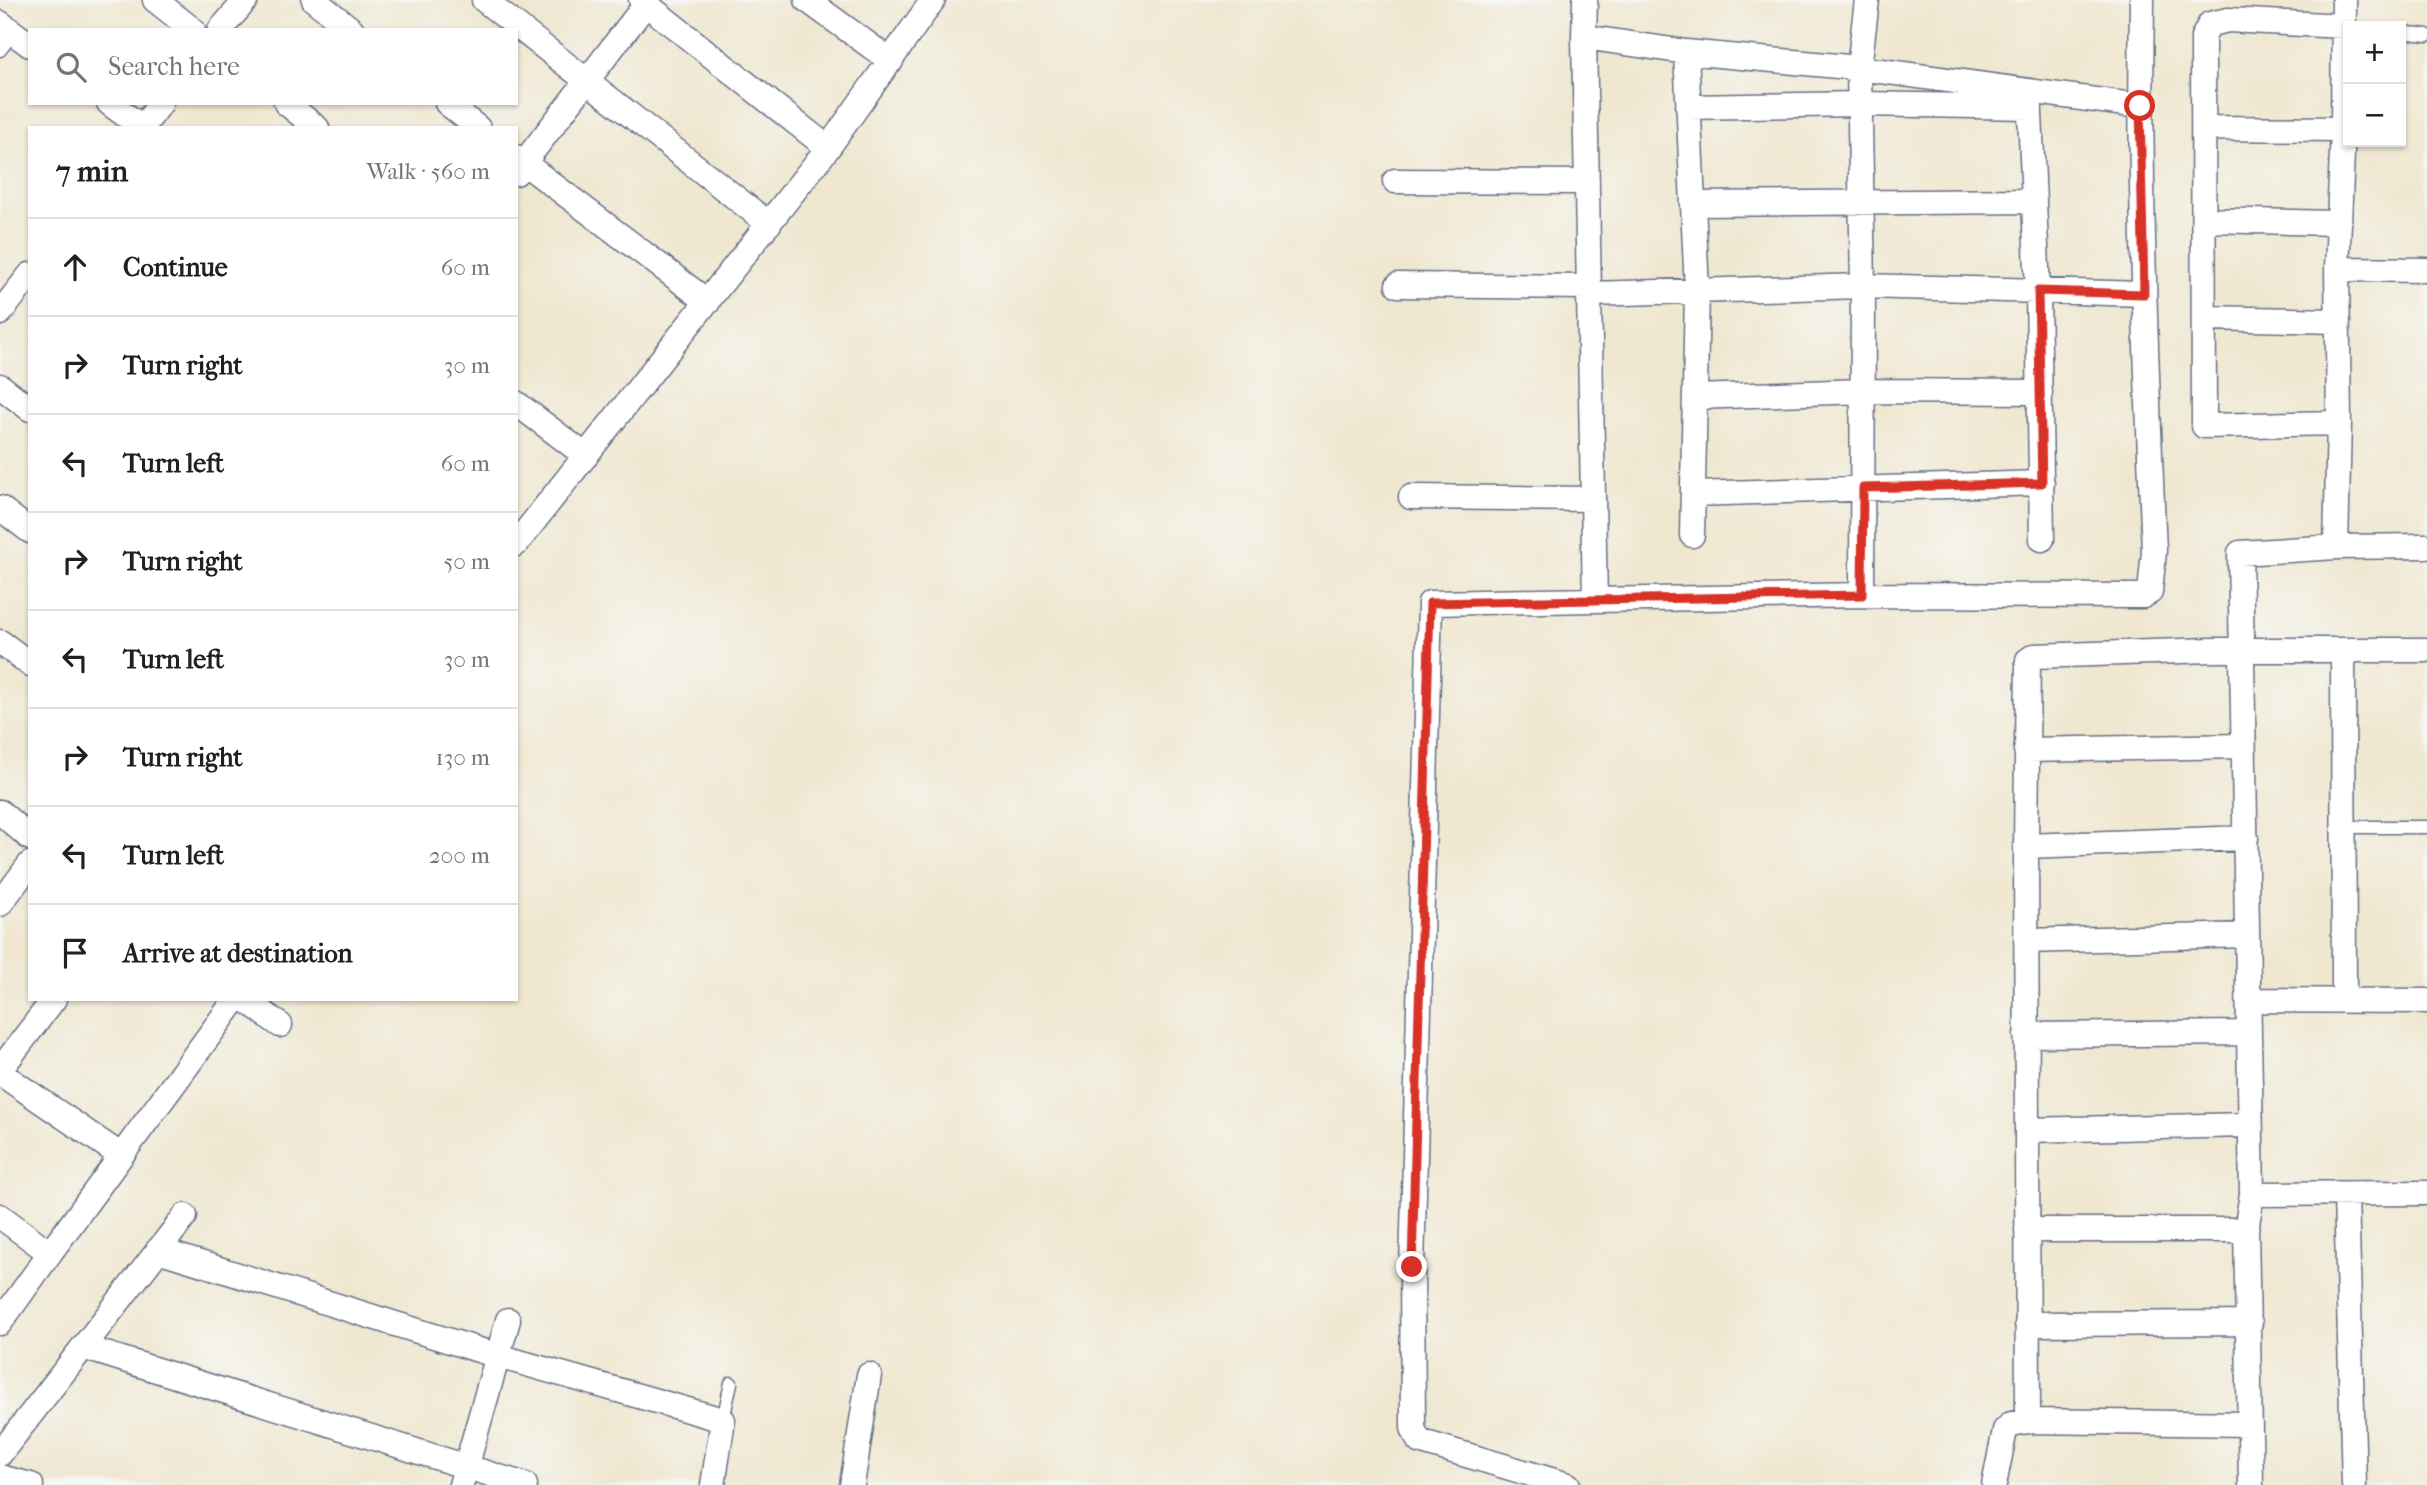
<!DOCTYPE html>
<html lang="en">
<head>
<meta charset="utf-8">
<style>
	:root { --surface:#fff; --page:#f6f6f6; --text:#202124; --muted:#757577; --line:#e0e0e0 }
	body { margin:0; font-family:"IM FELL French Canon",serif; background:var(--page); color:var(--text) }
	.controls { position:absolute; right:21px; top:21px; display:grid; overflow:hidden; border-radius:0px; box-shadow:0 2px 5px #0004 }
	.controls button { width:63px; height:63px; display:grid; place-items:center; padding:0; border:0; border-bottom:2px solid var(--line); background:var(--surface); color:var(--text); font:35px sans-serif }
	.stop { position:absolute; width:21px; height:21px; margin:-16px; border:5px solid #d93025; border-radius:50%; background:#fff }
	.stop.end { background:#d93025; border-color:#fff; box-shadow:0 2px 7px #0008 }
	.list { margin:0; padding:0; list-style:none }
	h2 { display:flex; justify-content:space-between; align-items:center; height:91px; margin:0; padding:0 28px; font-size:30px }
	h2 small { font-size:23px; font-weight:400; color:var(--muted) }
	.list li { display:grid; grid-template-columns:46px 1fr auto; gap:21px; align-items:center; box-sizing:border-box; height:98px; padding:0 28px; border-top:2px solid var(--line) }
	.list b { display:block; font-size:26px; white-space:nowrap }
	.list em { font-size:23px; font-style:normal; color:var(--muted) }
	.icon { flex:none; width:38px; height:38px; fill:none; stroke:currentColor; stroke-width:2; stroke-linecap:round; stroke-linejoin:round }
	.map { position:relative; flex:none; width:2427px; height:1485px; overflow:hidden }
	.search { position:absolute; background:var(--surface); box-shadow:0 2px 5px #0004; left:28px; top:28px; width:490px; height:77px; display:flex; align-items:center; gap:18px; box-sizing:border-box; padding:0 24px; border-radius:0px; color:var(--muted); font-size:26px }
	.panel { position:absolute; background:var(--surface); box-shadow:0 2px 5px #0004; left:28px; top:126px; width:490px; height:875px; border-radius:0px }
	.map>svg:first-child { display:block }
</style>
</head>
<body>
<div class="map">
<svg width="2427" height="1485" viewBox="0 0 2427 1485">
	<rect width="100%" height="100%" fill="#f6f6f2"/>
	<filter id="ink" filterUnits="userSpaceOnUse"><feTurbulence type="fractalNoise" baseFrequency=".0143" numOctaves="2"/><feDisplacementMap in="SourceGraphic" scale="14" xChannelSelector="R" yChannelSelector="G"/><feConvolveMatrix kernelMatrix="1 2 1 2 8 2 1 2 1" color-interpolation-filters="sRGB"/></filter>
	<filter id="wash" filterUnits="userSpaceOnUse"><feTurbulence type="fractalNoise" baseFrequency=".00686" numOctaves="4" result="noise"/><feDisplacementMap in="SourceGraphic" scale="28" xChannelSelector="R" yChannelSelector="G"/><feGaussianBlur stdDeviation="1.57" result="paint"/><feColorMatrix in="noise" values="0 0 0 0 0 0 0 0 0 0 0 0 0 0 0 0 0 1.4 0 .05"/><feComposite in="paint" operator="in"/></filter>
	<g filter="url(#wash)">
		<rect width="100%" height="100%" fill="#efe7d0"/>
	</g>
	<g filter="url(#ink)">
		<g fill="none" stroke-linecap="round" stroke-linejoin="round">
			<g stroke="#656f86" stroke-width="15">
				<path id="lane" d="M2401 32 2427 35
					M0 50 13 33
					M2344 827H2427
					M723 1420 731 1383"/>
			</g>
			<g stroke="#656f86" stroke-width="27">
				<path id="street" d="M155 0 193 30
					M314 0 352 30
					M484 0 769 224
					M641 0 828 148
					M807 0 891 61
					M1585 0 1584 37 1595 600 1862 595 2143 596 2150 592 2154 551C2146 367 2139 184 2142 0
					M0 23 30 45
					M220 30 246 0
					M1584 37 1686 52 1859 68 2140 106
					M1686 52 1697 291 1692 535
					M2029 91 2038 291 2042 539
					M109 103 143 128
					M286 103 317 128
					M447 103 478 128
					M1688 107 1860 104 2030 107
					M142 128 161 103
					M2204 128 2343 129
					M516 157 708 302
					M516 173 649 0
					M1395 181 1587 182
					M1693 204 2034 201
					M2204 220 2339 223
					M2337 269 2427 270
					M1398 285 1588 287
					M1589 294 1863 286 2144 294
					M0 313 30 275
					M2205 318 2338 321
					M0 386 30 409
					M1695 397 1863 391 2040 392
					M516 403 586 456
					M2339 423 2204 426 2203 37 2210 24 2228 20 2343 26
					M1693 494 2042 483
					M1411 497 1592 499
					M0 508 30 531
					M516 544 828 148 933 0
					M2336 547 2339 423 2337 269 2343 129 2344 0
					M1862 595 1863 286 1859 68 1867 0
					M0 642 30 664
					M2343 650 2344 999
					M2026 750 2243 746
					M0 812 30 838
					M2026 846 2246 838
					M0 904 30 864
					M2026 941 2247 935
					M245 999 280 1025
					M2249 1000 2427 1001
					M2026 1035 2247 1033
					M0 1070 54 999
					M0 1073 120 1155
					M2027 1130 2249 1125
					M2252 1194 2427 1193
					M2346 1194 2354 1485
					M0 1216 50 1253 0 1323
					M2027 1230H2246
					M158 1250 498 1356 723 1420 713 1485
					M50 1253 236 999
					M2027 1324 2250 1323
					M83 1347 525 1485
					M2028 1421 2250 1424
					M0 1454 185 1216
					M0 1477 31 1485
					M461 1485 508 1320
					M852 1485 869 1375
					M1568 1485 1419 1441 1413 1428 1412 1267 1430 603 1595 600
					M1994 1485 2005 1430 2011 1424 2028 1421 2026 846 2028 660 2034 656 2212 650H2427
					M2251 1485 2246 1230 2252 1194 2240 553 2336 547 2427 546"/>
			</g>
			<use href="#lane" stroke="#fff" stroke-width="12"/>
			<use href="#street" stroke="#fff" stroke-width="24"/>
		</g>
	</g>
	<g fill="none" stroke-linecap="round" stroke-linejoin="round" filter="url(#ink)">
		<path stroke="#d93025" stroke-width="9" d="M1412 1267 1430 603 1862 595 1863 488 2042 483 2038 291 2144 294 2140 106"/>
	</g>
</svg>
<div class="controls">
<button>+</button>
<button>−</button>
</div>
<div class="stop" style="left:2140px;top:106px"></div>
<div class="stop end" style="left:1412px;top:1267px"></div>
<div class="search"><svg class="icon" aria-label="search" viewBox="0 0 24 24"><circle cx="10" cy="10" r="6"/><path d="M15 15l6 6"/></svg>Search here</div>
<section class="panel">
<h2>7 min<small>Walk · 560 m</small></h2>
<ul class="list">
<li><svg class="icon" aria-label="ahead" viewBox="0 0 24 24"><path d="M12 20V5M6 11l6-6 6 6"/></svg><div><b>Continue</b></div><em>60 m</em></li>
<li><svg class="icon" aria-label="right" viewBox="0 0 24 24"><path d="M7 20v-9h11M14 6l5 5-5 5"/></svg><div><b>Turn right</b></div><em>30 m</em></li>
<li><svg class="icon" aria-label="left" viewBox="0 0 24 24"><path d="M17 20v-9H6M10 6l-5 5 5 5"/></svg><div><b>Turn left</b></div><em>60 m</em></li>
<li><svg class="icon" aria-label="right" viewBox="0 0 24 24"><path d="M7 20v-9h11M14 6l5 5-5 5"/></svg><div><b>Turn right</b></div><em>50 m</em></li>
<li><svg class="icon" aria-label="left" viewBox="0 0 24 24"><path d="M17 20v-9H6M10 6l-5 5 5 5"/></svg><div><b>Turn left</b></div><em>30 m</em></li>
<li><svg class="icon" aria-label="right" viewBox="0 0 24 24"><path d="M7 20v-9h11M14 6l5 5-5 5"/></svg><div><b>Turn right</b></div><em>130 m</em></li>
<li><svg class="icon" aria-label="left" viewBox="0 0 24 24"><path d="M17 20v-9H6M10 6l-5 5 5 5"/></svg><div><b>Turn left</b></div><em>200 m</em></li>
<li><svg class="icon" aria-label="arrive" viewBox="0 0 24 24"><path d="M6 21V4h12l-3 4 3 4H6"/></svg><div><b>Arrive at destination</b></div></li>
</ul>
</section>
</div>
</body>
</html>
